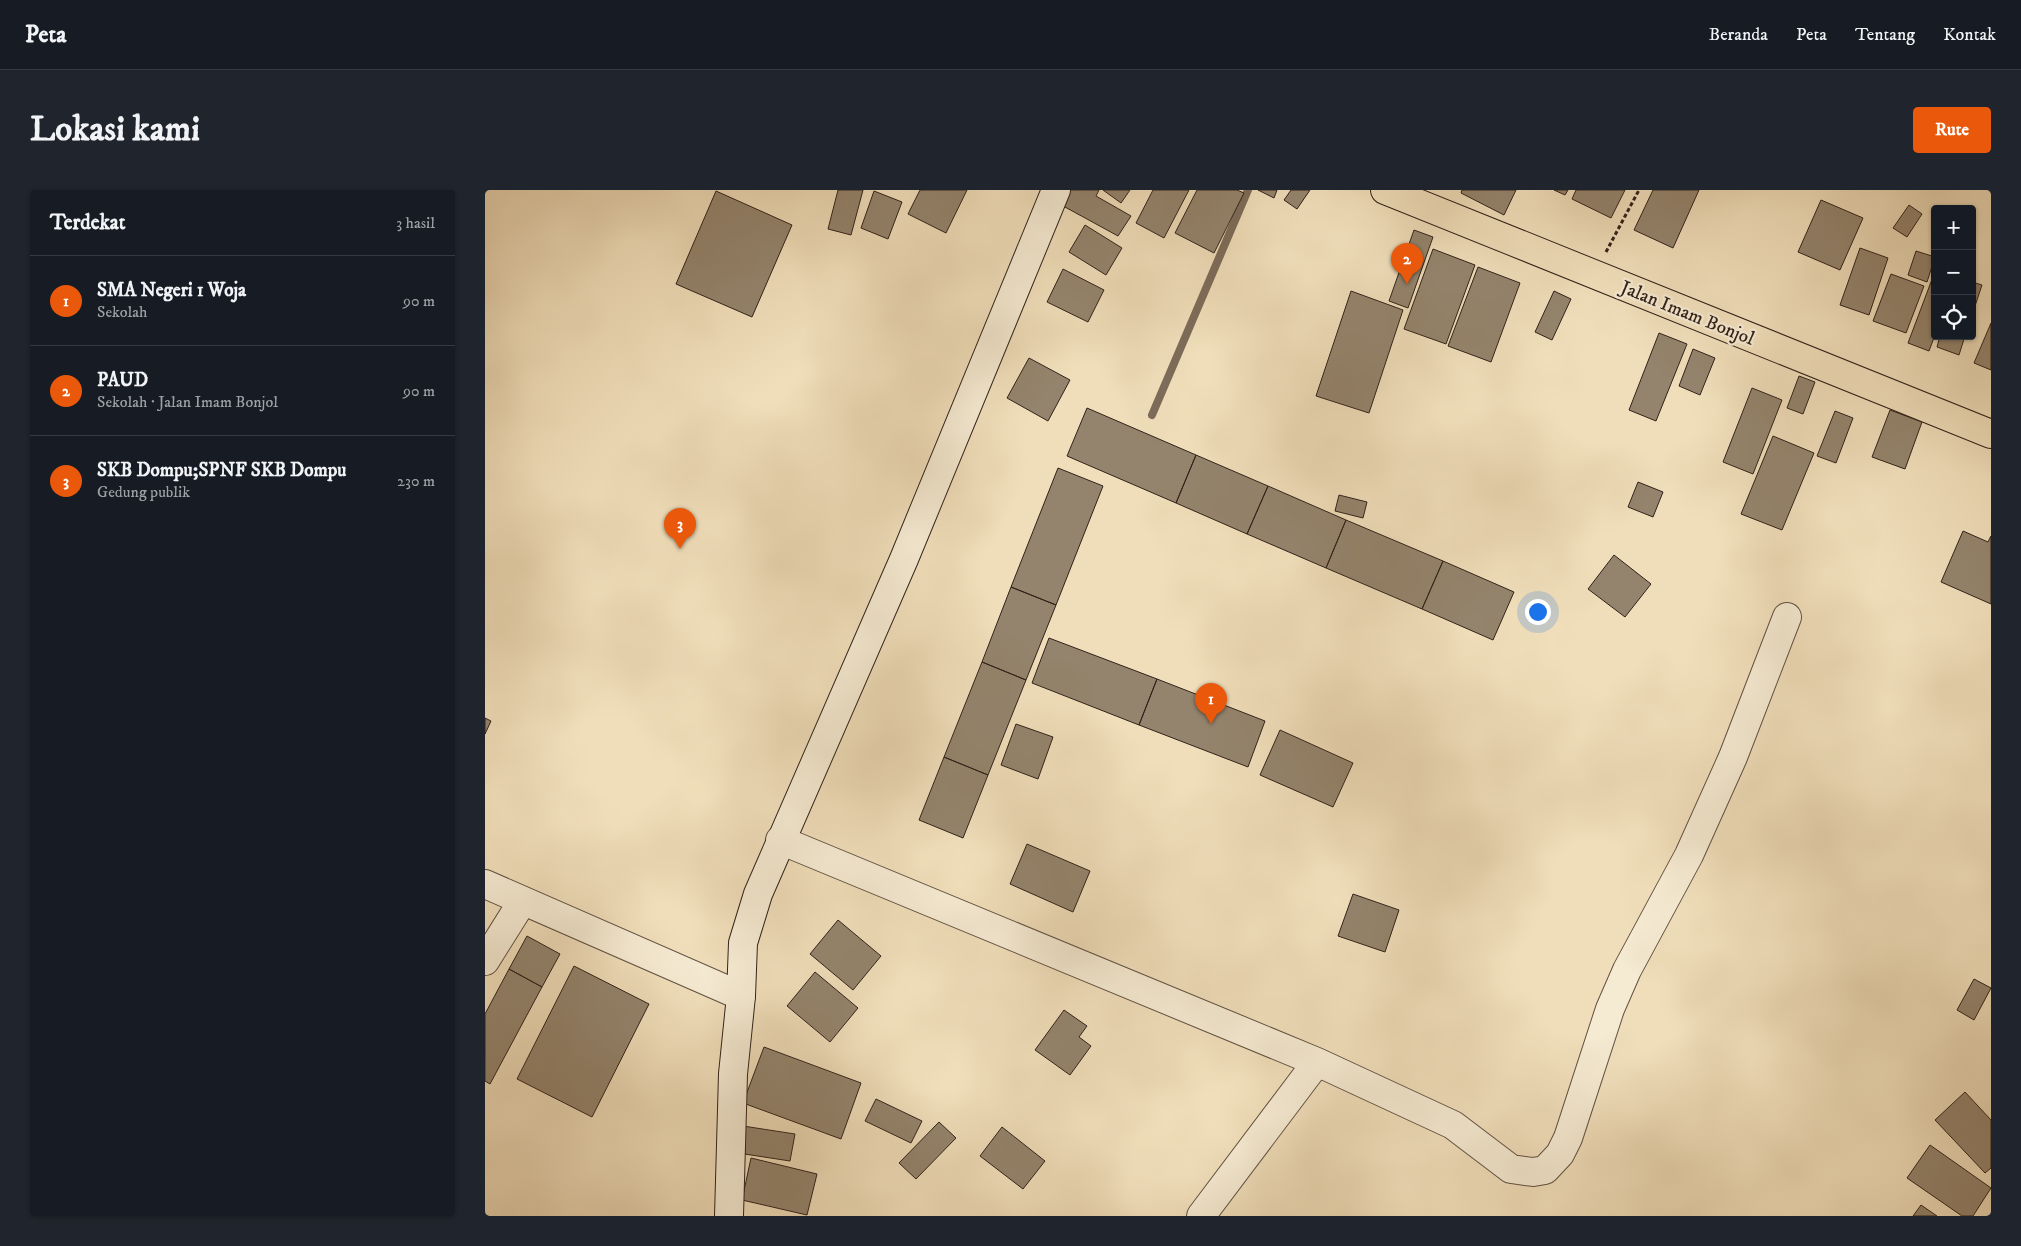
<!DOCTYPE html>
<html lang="id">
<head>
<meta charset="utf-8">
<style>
	:root { --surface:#171b24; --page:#20242c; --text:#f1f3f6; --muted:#9ea1a6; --line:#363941; --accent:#ea580c }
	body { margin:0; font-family:"IM FELL DW Pica",serif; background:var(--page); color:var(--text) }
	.controls { position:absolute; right:15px; top:15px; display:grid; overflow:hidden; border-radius:5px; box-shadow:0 1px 4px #0004 }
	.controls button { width:45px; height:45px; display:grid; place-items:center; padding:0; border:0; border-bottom:1px solid var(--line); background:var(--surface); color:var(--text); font:25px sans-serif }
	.you { position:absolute; left:1052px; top:421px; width:18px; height:18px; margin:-12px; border:4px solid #fff; border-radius:50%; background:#1a73e8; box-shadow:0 0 0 8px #1a73e833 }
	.badge { display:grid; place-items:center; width:32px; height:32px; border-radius:50%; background:var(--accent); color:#fff; font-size:16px; font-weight:700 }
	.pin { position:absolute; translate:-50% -41px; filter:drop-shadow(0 1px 2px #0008) }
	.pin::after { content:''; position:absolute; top:26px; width:18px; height:15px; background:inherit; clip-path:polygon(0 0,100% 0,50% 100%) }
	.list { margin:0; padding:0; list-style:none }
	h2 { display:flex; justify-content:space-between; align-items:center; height:65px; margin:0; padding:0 20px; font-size:21px }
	h2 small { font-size:16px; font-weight:400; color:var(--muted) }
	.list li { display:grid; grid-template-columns:32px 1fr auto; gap:15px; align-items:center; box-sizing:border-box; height:90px; padding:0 20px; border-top:1px solid var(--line) }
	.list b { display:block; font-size:19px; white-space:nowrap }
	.list p { margin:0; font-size:16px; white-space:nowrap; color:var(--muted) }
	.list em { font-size:16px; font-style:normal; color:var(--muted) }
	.icon { flex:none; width:28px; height:28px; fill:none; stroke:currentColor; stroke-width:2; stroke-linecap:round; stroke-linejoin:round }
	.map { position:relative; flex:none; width:1506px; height:1026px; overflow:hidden; border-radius:5px }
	header { display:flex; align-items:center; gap:30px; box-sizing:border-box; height:70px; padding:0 25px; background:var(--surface); border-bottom:1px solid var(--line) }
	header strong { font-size:24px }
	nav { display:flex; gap:28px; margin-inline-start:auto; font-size:18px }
	.intro { display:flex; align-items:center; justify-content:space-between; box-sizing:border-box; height:120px; padding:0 30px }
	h1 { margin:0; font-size:35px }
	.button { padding:12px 22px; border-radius:5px; background:var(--accent); color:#fff; font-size:18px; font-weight:700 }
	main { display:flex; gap:30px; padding:0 30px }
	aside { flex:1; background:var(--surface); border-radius:5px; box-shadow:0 1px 4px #0004 }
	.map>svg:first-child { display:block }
</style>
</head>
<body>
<header>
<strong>Peta</strong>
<nav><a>Beranda</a><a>Peta</a><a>Tentang</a><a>Kontak</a></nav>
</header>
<div class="intro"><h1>Lokasi kami</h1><a class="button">Rute</a></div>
<main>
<aside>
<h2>Terdekat<small>3 hasil</small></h2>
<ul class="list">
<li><span class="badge">1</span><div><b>SMA Negeri 1 Woja</b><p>Sekolah</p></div><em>90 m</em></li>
<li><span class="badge">2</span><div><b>PAUD</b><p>Sekolah · Jalan Imam Bonjol</p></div><em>90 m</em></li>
<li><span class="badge">3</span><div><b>SKB Dompu;SPNF SKB Dompu</b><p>Gedung publik</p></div><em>230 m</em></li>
</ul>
</aside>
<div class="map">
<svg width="1506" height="1026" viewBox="0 0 1506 1026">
	<rect width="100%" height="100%" fill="#f0deba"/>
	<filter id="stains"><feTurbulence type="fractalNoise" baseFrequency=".004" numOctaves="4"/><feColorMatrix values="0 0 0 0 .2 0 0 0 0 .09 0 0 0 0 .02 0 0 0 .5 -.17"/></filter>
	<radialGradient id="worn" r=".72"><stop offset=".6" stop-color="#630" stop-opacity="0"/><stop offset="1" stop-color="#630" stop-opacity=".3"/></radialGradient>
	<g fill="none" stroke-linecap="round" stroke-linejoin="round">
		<path stroke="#7d6c5a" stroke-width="8" d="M667 225 763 0"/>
	</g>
	<path fill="#94846d" stroke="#31221a" d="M353 0H378L366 45 343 39Z
		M435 0H482L461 43 423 24Z
		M575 0H614L611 6 646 26 633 46 569 11Z
		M618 0H645L636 13Z
		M668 0H704L679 48 651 33Z
		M712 0H752L759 3 729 63 690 43Z
		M773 0H792L789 8Z
		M806 0H825L812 19 799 10Z
		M977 0H1031L1019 25 976 3Z
		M1069 0H1083L1080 5Z
		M1091 0H1140L1126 28 1087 9Z
		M1168 0H1214L1188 58 1149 40Z
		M231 1 307 35 267 127 191 94Z
		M389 1 417 12 403 49 376 38Z
		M1336 10 1378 28 1355 80 1313 62Z
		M1424 15 1437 24 1422 47 1408 38Z
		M600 35 637 58 621 85 584 62Z
		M929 40 948 47 923 118 904 111Z
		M1375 58 1403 68 1384 125 1355 115Z
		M948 59 990 75 961 154 919 139Z
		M1431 61 1450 67 1442 92 1423 85Z
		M993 77 1035 93 1006 172 963 156Z
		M578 79 619 100 603 132 562 112Z
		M1406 84 1439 96 1421 143 1388 131Z
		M1449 84 1450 145 1444 161 1423 153Z
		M1487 92 1497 95 1487 125Z
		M866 101 918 120 884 223 831 206Z
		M1069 101 1086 109 1067 150 1050 142Z
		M1506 133V180L1489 173Z
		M1174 143 1202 154 1171 231 1144 220Z
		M1455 146H1480L1474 165 1452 157Z
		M1208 159 1230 168 1215 205 1194 196Z
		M544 168 585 190 563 231 522 208Z
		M1314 186 1330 192 1318 224 1302 218Z
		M1267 198 1297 210 1268 284 1238 272Z
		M602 218 711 265 691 313 582 266Z
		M1405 220 1437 232 1420 279 1387 267Z
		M1350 221 1368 228 1351 273 1332 266Z
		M1288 246 1329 263 1297 340 1256 324Z
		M711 265 783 296 762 344 691 313Z
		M573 278 618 296 571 415 526 397Z
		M1153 292 1178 302 1168 327 1143 317Z
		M783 296 861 330 841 378 762 344Z
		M854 305 882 312 878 328 850 321Z
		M861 330 958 371 937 419 841 378Z
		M1478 341 1503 352 1506 346V414L1456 392Z
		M1129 365 1166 394 1140 427 1103 399Z
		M958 371 1029 402 1008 450 937 419Z
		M526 397 571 415 541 490 497 472Z
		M564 448 672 489 654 535 547 493Z
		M497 472 541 490 503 585 459 567Z
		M672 489 780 531 763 577 654 535Z
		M0 528 6 531 0 544Z
		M531 534 568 547 553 589 516 575Z
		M795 540 868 573 848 617 775 585Z
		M459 567 503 585 478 648 434 630Z
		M542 654 605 681 588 722 525 694Z
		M868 704 914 720 900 762 853 746Z
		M353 730 396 766 368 800 325 764Z
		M42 746 75 764 57 797 24 779Z
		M89 776 164 814 107 927 32 889Z
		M24 779 57 797 5 894 0 891V824Z
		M330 782 373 818 345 852 302 816Z
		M1489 789 1506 798 1489 830 1472 820Z
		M579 820 602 836 594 847 606 856 585 885 550 860Z
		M279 857 376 893 356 949 258 913Z
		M1480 902 1506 930V978L1500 983 1450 930Z
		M391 909 437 931 426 953 380 931Z
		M454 932 471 948 431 989 414 973Z
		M258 936 310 944 305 971 253 963Z
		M517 937 560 971 538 999 495 966Z
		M1445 955 1506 998 1488 1026H1477L1422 988Z
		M266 968 332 984 322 1025 257 1010Z
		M1436 1015 1452 1026H1428Z"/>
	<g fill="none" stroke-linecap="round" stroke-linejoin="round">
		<g stroke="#615142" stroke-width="30">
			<path id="street" d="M295 650 832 872 968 935 1026 979 1048 982 1060 980 1075 964 1083 948 1125 819 1142 780 1204 665 1248 567 1302 427
				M0 694 256 806
				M0 771 37 712
				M716 1026 832 872"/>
		</g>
		<g stroke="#31221a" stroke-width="30">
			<path id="secondary" d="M244 1026 248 884 256 806 258 753 273 704 419 369 571 0"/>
		</g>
		<g stroke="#31221a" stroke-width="30">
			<path id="highway" d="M900 0 1506 244"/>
		</g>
		<path stroke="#31221a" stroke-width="3" stroke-dasharray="4 2.5" stroke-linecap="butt" d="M1121 62 1154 0"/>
		<use href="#street" stroke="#f5ead2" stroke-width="28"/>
		<use href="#secondary" stroke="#f5ead2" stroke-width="28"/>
		<use href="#highway" stroke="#f0deba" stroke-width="28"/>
	</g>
	<g text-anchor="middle" stroke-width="4.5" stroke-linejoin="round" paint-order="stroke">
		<g font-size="19" fill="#31221a" stroke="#f5ead2">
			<text transform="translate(1203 122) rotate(22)" y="7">Jalan Imam Bonjol</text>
		</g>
	</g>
	<rect width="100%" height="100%" filter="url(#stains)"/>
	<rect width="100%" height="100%" fill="url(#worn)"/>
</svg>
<div class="controls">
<button>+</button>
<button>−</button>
<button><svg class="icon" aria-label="locate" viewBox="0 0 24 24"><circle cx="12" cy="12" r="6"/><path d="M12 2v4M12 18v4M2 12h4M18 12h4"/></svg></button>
</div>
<div class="you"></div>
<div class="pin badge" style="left:726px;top:534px">1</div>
<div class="pin badge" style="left:922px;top:94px">2</div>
<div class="pin badge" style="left:195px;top:359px">3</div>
</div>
</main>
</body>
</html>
